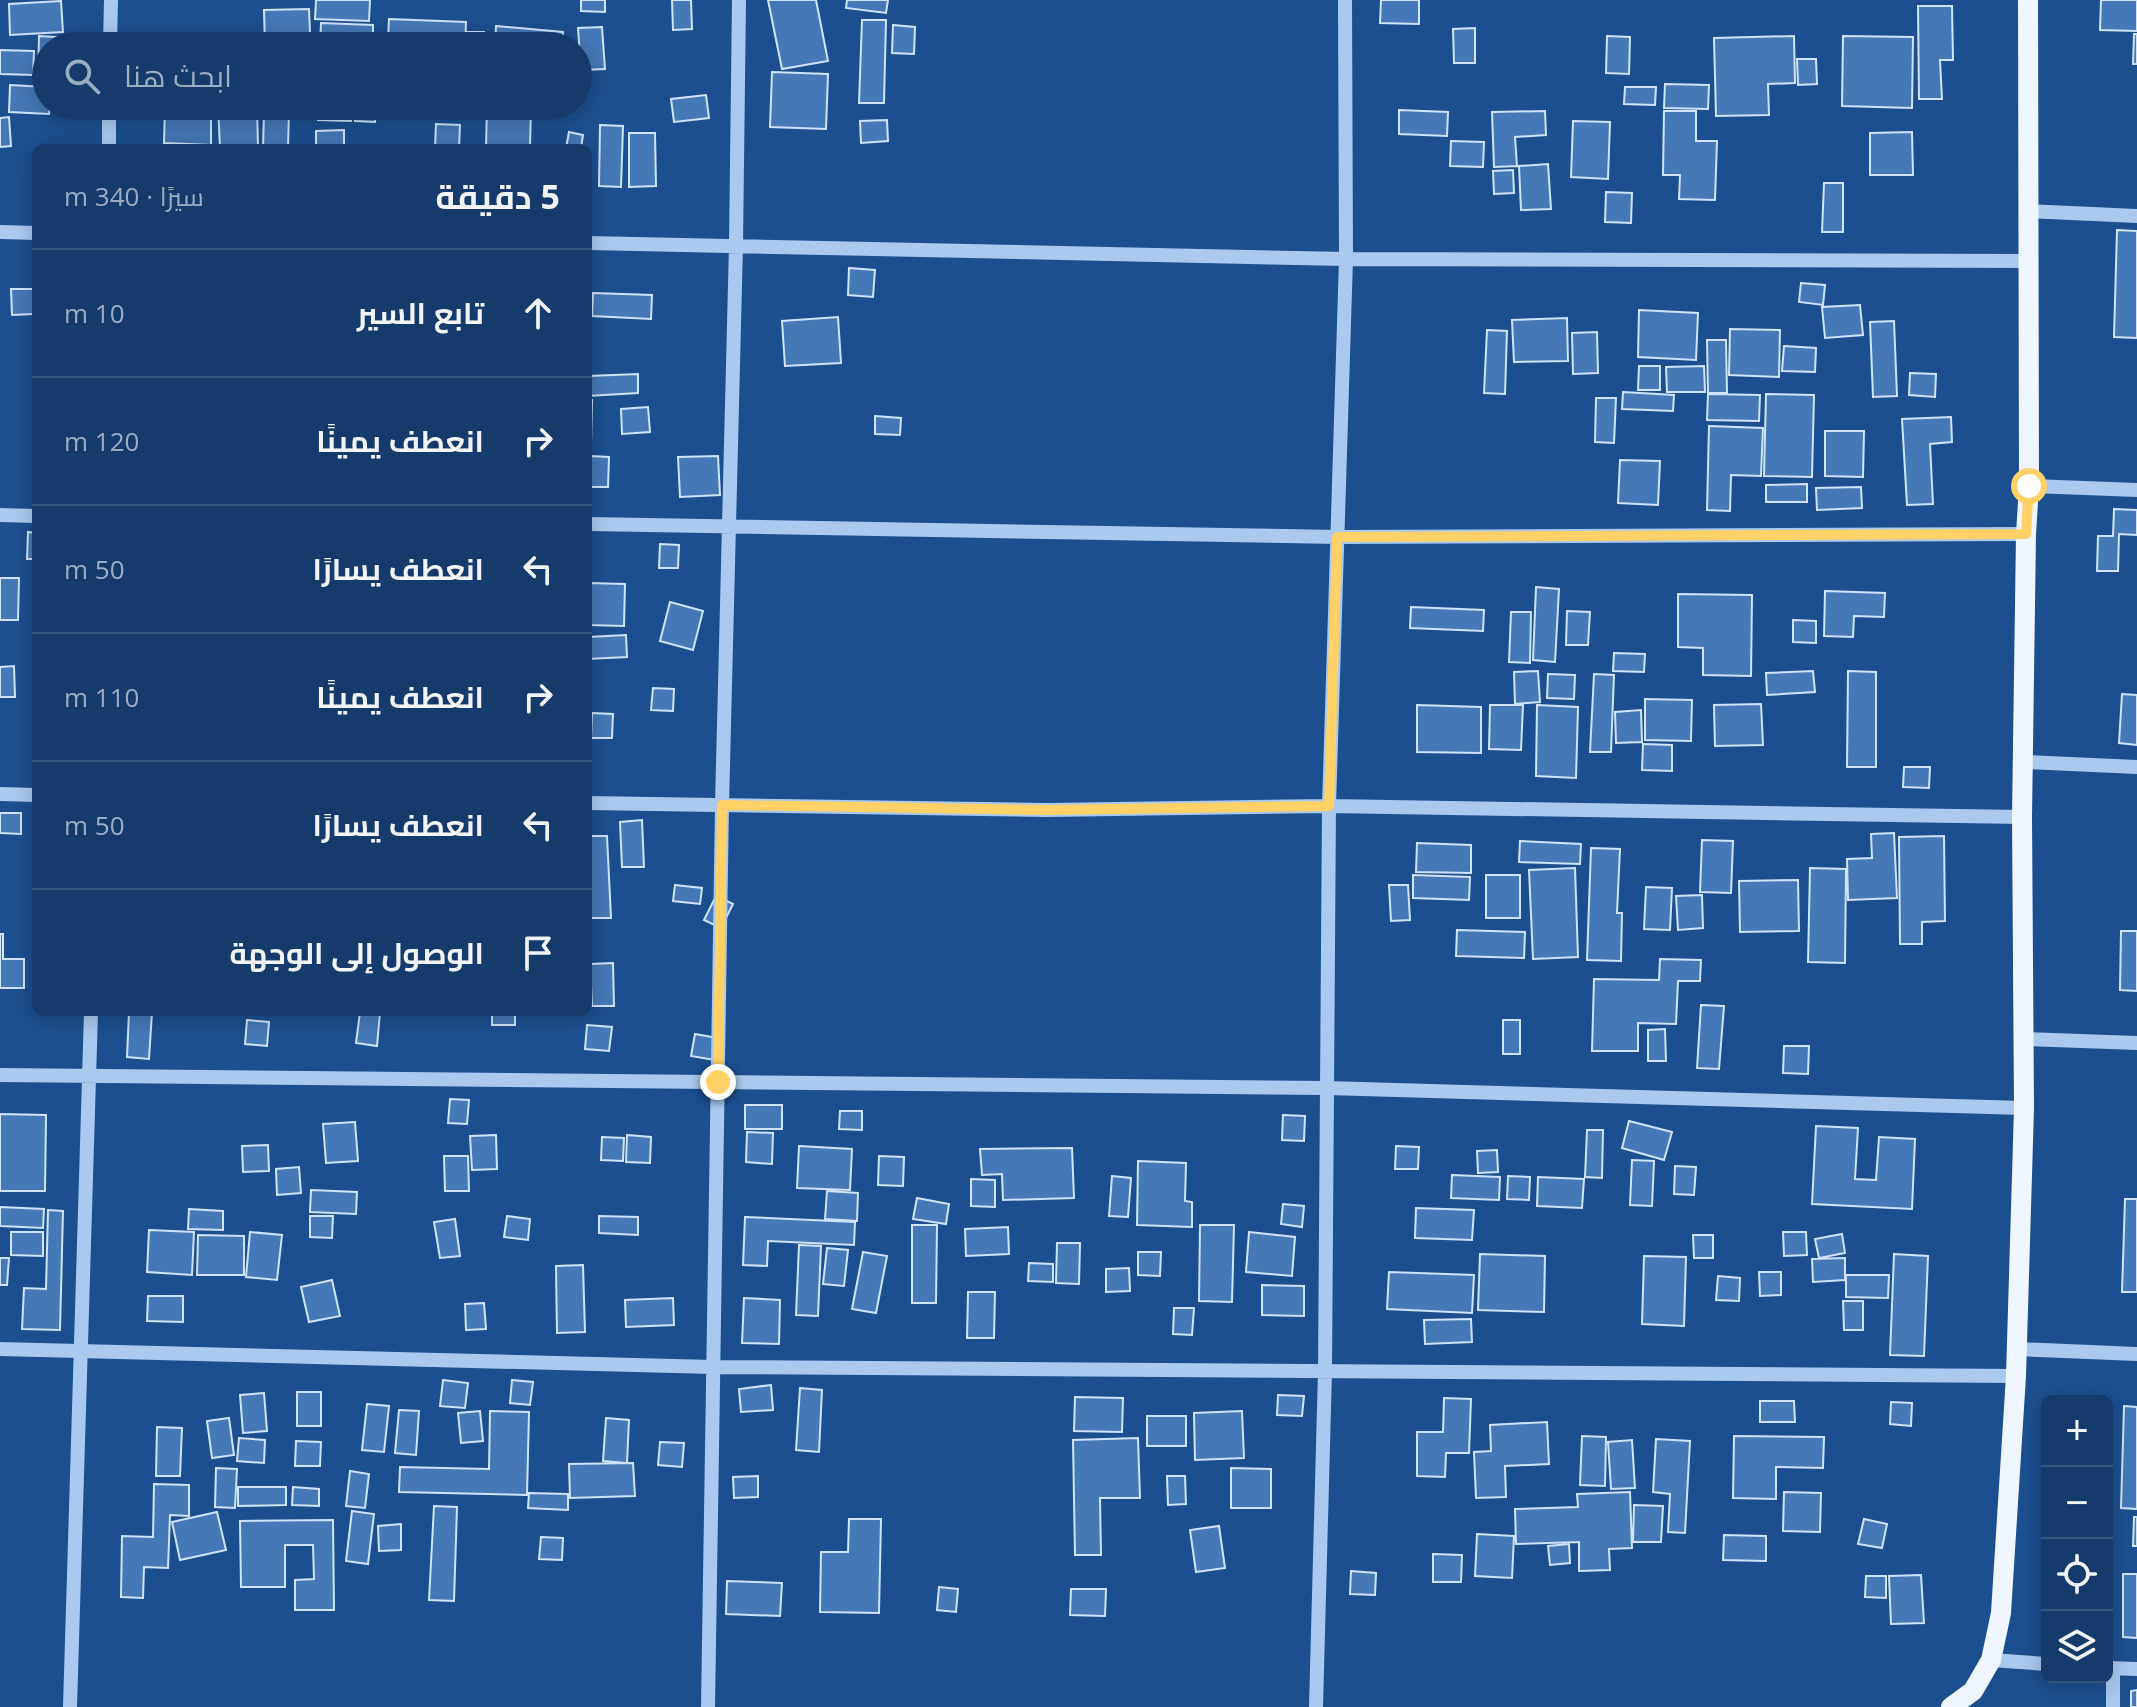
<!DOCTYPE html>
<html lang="ar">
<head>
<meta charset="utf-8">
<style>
	:root { --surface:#143b6b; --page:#1d4271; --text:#f1f3f6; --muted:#9dadc1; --line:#33557e }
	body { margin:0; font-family:"Open Sans",Cairo,sans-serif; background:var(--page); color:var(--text); direction:rtl }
	.controls { position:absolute; right:24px; bottom:24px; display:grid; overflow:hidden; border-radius:12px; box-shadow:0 4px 20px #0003 }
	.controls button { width:72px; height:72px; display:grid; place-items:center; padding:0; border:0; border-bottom:2px solid var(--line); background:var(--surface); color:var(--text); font:40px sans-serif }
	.stop { position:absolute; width:24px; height:24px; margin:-18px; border:6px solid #ffd166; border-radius:50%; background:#fff }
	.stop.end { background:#ffd166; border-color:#fff; box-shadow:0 2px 8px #0008 }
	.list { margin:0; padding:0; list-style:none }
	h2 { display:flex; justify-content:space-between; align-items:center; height:104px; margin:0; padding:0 32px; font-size:34px }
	h2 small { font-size:26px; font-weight:400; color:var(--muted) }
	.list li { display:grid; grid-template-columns:52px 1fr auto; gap:24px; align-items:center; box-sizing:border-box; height:128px; padding:0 32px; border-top:2px solid var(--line) }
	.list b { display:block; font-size:30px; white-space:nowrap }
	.list em { font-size:26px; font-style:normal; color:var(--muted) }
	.icon { flex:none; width:44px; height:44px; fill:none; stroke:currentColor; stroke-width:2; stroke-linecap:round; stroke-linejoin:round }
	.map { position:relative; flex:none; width:2137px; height:1707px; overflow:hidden; direction:ltr }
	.search { position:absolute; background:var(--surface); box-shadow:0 4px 20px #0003; left:32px; top:32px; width:560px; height:88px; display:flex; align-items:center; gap:20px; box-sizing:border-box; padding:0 28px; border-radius:44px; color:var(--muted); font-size:30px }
	.panel { position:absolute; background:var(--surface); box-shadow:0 4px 20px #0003; left:32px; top:144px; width:560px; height:872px; border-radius:12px; direction:rtl }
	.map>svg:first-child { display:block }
</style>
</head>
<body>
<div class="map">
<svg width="2137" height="1707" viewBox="0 0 2137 1707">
	<rect width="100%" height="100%" fill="#1b4f8f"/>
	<path fill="#4478b7" stroke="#cfe3fa" stroke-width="2" d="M316 0H370L369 21 315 19Z
		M581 0H605V12L581 11Z
		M672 0H691L692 29 673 30Z
		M768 0H816L828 61 782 69Z
		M847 0H888L886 13 846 8Z
		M1381 0H1419V24L1380 23Z
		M2101 0H2137V31L2100 30Z
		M61 1 63 32 10 35 9 4Z
		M1918 6H1952L1953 60H1940L1942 99H1919Z
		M309 9 310 33H289V46H265L264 10Z
		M389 19 466 22 465 46H415L416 41 388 40Z
		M862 20H886L884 103H859Z
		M321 23 373 25V46H320Z
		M893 25 915 27 914 54 892 53Z
		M496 26 563 32 562 46H495Z
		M602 27 605 69 581 70 578 28Z
		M1475 28V63H1454L1453 29Z
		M467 32H484V46H467Z
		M2134 34H2137V64H2133Z
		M184 35H205V46H184Z
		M39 36 56 37V46H46V75H38Z
		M1607 36 1630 37 1629 74 1606 73Z
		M1794 36 1795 83 1768 84 1769 115 1716 116 1714 38Z
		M1843 36 1913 37 1912 108 1842 106Z
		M0 50 34 51 33 75 0 74Z
		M1797 59H1816L1817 84 1798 85Z
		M772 72 828 74 826 129 770 127Z
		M1665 84 1709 85 1708 109 1664 108Z
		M10 85 46 87V106H50L49 114 9 112Z
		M1625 87H1656L1655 105 1624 104Z
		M706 95 709 118 674 122 671 99Z
		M165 106H211V145L164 143Z
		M218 106H257L258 148H220Z
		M318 106H351V121L318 120Z
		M355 106H376L375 122 355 121Z
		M487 106H531L530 148H486Z
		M1399 110 1448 112 1447 136 1399 134Z
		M1545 111 1546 135 1515 137 1517 166 1494 167 1492 112Z
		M1664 111H1696V141H1717L1715 200 1679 199 1680 175H1663Z
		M264 112H289L288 148H263Z
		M9 117 11 146 0 147V118Z
		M887 120 888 141 861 143 860 121Z
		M1573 121 1610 122 1608 179 1571 177Z
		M436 124 460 125 459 148H435Z
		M600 125 623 126 621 187 599 186Z
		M344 130V148H316V131Z
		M569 132 583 135 581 148H566Z
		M1912 132 1913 175H1870V133Z
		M629 133H655L656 186 629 187Z
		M1451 141 1484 142 1483 167 1450 166Z
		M1548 164 1551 209 1521 210 1519 166Z
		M1513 170 1514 193 1494 194 1493 171Z
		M1824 183H1843V232H1822Z
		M1606 192 1632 193 1631 223 1605 222Z
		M2117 230 2137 231V338L2114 337Z
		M849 268 875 270 873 297 848 295Z
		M1801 283 1825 285 1823 305 1799 302Z
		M11 289H33V314L12 315Z
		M593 293 652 295 651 319 592 316Z
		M1860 305 1863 335 1825 338 1822 307Z
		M1639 310 1698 313 1696 360 1638 357Z
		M838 317 841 363 785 366 782 321Z
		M1567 318 1568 361 1514 362 1512 320Z
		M1894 321 1897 396 1873 397 1870 322Z
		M1730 329 1780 330 1779 377 1729 375Z
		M1487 330 1507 331 1505 394 1484 393Z
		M1597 332 1598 373 1573 374 1572 333Z
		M1707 340H1726L1727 393H1708Z
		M1784 346 1816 348 1815 372 1782 371Z
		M1639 366H1660V390H1638Z
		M1704 366 1705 392H1667L1666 367Z
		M1910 373 1936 374 1935 397 1909 395Z
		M638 374V393L588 396V376Z
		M1623 392 1674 395 1673 411 1622 409Z
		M1708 394 1760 395 1759 421 1707 420Z
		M1766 394 1814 395 1812 477 1764 476Z
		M1596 398H1616L1614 443 1595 442Z
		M588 400H592L591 443H588Z
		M648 407 650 432 622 434 621 409Z
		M875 416 901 418 900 435 875 434Z
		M1951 417 1952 442 1930 444 1933 504 1907 505 1902 419Z
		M1709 426 1763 428 1761 476 1731 475 1730 511 1707 510Z
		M1825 431H1864L1863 477 1825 476Z
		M590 456 609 457 608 487H589Z
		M718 456 720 495 680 497 678 457Z
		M1620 460 1660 461 1658 505 1618 503Z
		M1807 484V502H1766V485Z
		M1861 487 1862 508 1817 510 1816 488Z
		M2114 509 2137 510V535L2119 534 2118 571H2097L2098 536H2113Z
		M28 532 36 533V559H27Z
		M660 544 679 545 678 568H659Z
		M0 578H19L18 620H0Z
		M589 583 625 584 624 626 588 625Z
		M1536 587 1559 589 1555 662 1533 660Z
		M1825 591 1885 593 1884 617 1854 616 1853 637 1824 636Z
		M1678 594 1752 595 1751 676 1703 675V648L1678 647Z
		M670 602 703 611 693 650 660 641Z
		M1411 607 1484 610 1483 631 1410 628Z
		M1567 611 1590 612 1588 645H1566Z
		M1511 612H1531L1530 663 1509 662Z
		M1793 620 1816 621V643L1793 642Z
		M626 635 627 657 588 659V637Z
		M1614 653 1645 654 1644 672 1613 671Z
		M14 666 15 697H0V667Z
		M1538 671 1540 702 1515 704 1514 672Z
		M1813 671 1815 692 1767 695 1766 673Z
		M1848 671 1876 672V767H1847Z
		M1548 674 1575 675 1574 699 1547 698Z
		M1594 674 1614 675 1611 752H1590Z
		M653 688 674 689 673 711 651 710Z
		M2122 694 2137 695V745L2119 743Z
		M1645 699 1692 700 1691 741 1645 740Z
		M1761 704 1763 745 1715 746 1714 705Z
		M1417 705 1481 707V753L1417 752Z
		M1490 705H1523L1521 750 1489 749Z
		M1537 705 1578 707 1576 778 1536 776Z
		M1641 710 1642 742 1616 743 1615 712Z
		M592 713 613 714 612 738H591Z
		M1643 744 1672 745V771L1642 770Z
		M1904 767H1930L1929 788 1903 787Z
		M0 813H21V834L0 833Z
		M642 820 644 867H622L620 822Z
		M1894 833 1897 898 1848 900 1847 859 1872 858 1871 834Z
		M588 836H607L611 918H589Z
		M1944 836 1945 921 1922 922V944H1900L1899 837Z
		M1702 840 1733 841 1731 893 1700 892Z
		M1520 841 1581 844 1580 864 1519 862Z
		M1417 843 1471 845V873L1416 872Z
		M1591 848 1620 849 1617 913H1622L1621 961 1587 960Z
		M1575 868 1578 957 1533 959 1529 870Z
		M1810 868 1846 869 1845 963 1808 962Z
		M1413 875 1470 877 1469 900 1413 898Z
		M1486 875H1520V918H1486Z
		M1798 880 1799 931 1740 932 1739 881Z
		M675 885 702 888 700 904 673 901Z
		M1389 885H1408L1410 920 1391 921Z
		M1646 887 1672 888 1670 930 1644 929Z
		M1702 895 1703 928 1678 930 1676 896Z
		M716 896 733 904 721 928 704 920Z
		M1457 930 1525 932 1524 958 1456 956Z
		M2121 931H2137V991L2120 990Z
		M0 934H3V959H24V988H0Z
		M1660 959 1701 960 1700 981H1678L1676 1024 1638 1023V1051H1592L1594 979 1659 980Z
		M613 963 614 1006H592L590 964Z
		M1701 1005 1724 1006 1719 1069 1697 1068Z
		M129 1012H152L149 1059 127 1057Z
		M360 1012H380L377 1046 356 1043Z
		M492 1012H515V1025H492Z
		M247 1020 269 1022 267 1046 245 1044Z
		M1503 1020H1520V1054H1503Z
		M587 1025 612 1027 609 1051 585 1049Z
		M1665 1029 1666 1061H1648V1030Z
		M695 1034 718 1038 715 1060 691 1056Z
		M1784 1046H1809L1808 1074 1783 1073Z
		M450 1099 469 1100 467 1124 448 1123Z
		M745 1105H782V1129H745Z
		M840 1111H862V1130L839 1129Z
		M0 1114 46 1115 45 1191H0Z
		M1283 1115 1305 1116 1304 1141 1282 1140Z
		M1629 1121 1672 1132 1664 1160 1622 1148Z
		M355 1122 358 1161 326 1163 323 1124Z
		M1816 1126 1858 1128 1855 1179 1876 1180 1879 1137 1915 1139 1912 1209 1812 1204Z
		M1587 1130H1603L1602 1178 1585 1177Z
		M747 1132 773 1133 772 1164 746 1162Z
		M496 1135 497 1169 472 1170 470 1136Z
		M627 1135 651 1137 650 1163 626 1162Z
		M602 1137 624 1138 623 1161 601 1160Z
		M268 1145 269 1171 243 1172 242 1146Z
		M799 1146 852 1149 850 1190 797 1188Z
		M1396 1146 1419 1147 1418 1169H1395Z
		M1072 1148 1074 1198 1003 1200 1002 1174 982 1175 980 1149Z
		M1497 1150 1498 1172 1478 1173 1477 1151Z
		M444 1156H468L469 1191H445Z
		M879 1156 904 1157 903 1186 878 1185Z
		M1632 1160 1654 1161 1652 1206 1630 1205Z
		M1138 1161 1186 1163 1185 1201 1192 1202V1227L1137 1225Z
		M1675 1166 1696 1167 1694 1195 1674 1194Z
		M299 1167 301 1193 277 1195 276 1169Z
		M1452 1175 1500 1177 1499 1200 1451 1198Z
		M1112 1176 1131 1178 1128 1217 1109 1216Z
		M1508 1176 1530 1177 1529 1200 1507 1199Z
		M1538 1177 1584 1179 1582 1208 1537 1206Z
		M971 1179 995 1180V1207L971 1206Z
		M311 1190 357 1192 356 1214 310 1212Z
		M827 1191 858 1193 857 1221 825 1219Z
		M917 1198 949 1204 946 1224 913 1219Z
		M2125 1199H2137V1292H2122Z
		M1283 1204 1304 1206 1302 1227 1281 1224Z
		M0 1207 44 1209 43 1228 0 1226Z
		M1416 1208 1474 1210 1472 1240 1415 1238Z
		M189 1209 223 1211V1230L188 1229Z
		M48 1210 63 1211 60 1330 22 1329 24 1288 46 1289Z
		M310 1216H333L332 1238 310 1237Z
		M507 1216 530 1219 528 1240 504 1237Z
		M599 1216 638 1217V1235L599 1233Z
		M745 1217 855 1222 854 1245 768 1241 767 1266 743 1265Z
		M455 1219 460 1256 440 1258 434 1222Z
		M912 1225H937L936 1303H912Z
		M1200 1225H1234L1232 1302 1199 1301Z
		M1008 1227 1009 1254 966 1256 965 1229Z
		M149 1230 194 1232 192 1275 147 1272Z
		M11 1232H43V1256L11 1255Z
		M250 1232 282 1235 277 1280 246 1277Z
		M1249 1232 1295 1237 1292 1276 1246 1272Z
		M1783 1232H1806L1807 1255 1784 1256Z
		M1842 1234 1845 1253 1819 1258 1815 1239Z
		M198 1235 244 1236V1275H197Z
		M1693 1235H1713V1258H1694Z
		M1057 1243H1080L1079 1284 1056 1283Z
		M799 1245 821 1246 818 1316 796 1315Z
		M827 1248 848 1250 844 1286 823 1284Z
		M863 1252 887 1256 876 1313 852 1309Z
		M1138 1252H1161L1160 1276 1138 1275Z
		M1480 1254 1545 1256 1544 1312 1478 1310Z
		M1894 1254 1928 1256 1924 1356 1890 1355Z
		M1644 1256 1686 1257 1684 1326 1642 1324Z
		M0 1258H9L7 1285H0Z
		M1845 1258V1280L1813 1282 1812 1259Z
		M1029 1263 1053 1264V1282L1028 1281Z
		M583 1265 585 1332 557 1333 556 1266Z
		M1129 1268 1130 1291 1106 1292V1269Z
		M1389 1272 1474 1275 1472 1313 1387 1309Z
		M1759 1272H1781V1295L1760 1296Z
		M1846 1275H1889L1888 1298 1846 1297Z
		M1718 1276 1740 1278 1739 1301 1716 1300Z
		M332 1280 340 1316 309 1322 301 1287Z
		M1262 1285 1304 1286V1316L1262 1315Z
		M968 1292H995L994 1338H967Z
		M148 1296H183V1322L147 1321Z
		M673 1298 674 1325 626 1327 625 1300Z
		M744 1298 780 1300 779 1344 742 1343Z
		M1843 1301H1863V1330H1844Z
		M484 1303 486 1329 466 1330 465 1304Z
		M1174 1308H1194L1192 1335 1173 1334Z
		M1471 1319 1472 1342 1425 1344 1424 1320Z
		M443 1380 468 1383 465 1408 440 1406Z
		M512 1380 533 1382 530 1405 510 1403Z
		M771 1385 773 1410 741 1412 739 1389Z
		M800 1388 822 1390 819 1452 796 1450Z
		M297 1392H321V1426H297Z
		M264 1393 267 1431 243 1433 240 1395Z
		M1278 1395 1304 1396 1302 1416 1277 1415Z
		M1075 1397 1123 1398 1122 1432 1074 1431Z
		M1444 1398 1471 1399 1469 1453H1446L1445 1477 1417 1476V1432H1443Z
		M1760 1401H1794L1795 1422H1760Z
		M1891 1402 1912 1403 1911 1426 1890 1424Z
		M367 1404 389 1406 384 1452 362 1450Z
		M2124 1406 2137 1407V1509L2121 1508Z
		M399 1410 419 1411 416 1455 395 1453Z
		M480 1411 483 1441 461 1443 458 1413Z
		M490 1411 529 1412 527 1495 399 1492 400 1467 489 1469Z
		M1242 1411 1244 1458 1195 1460 1194 1413Z
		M1147 1416H1186V1446H1147Z
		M229 1418 234 1455 212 1458 207 1421Z
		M606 1418 629 1420 627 1463 603 1461Z
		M1547 1422 1549 1464 1505 1466 1506 1497 1476 1498 1474 1452 1491 1451 1490 1425Z
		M157 1427 182 1428 180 1476H156Z
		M1582 1436 1606 1437 1605 1486 1580 1485Z
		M1734 1436 1824 1437 1823 1468 1776 1467V1499L1733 1498Z
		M239 1438 265 1440 264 1463 237 1461Z
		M1138 1438 1140 1498H1100L1101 1555H1075L1073 1440Z
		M1656 1439 1690 1441 1685 1533 1668 1532 1670 1494 1653 1492Z
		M1632 1440 1635 1488 1611 1489 1608 1442Z
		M296 1441 321 1442 320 1466H295Z
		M660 1442 684 1443 682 1467 658 1465Z
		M633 1463 635 1496 570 1498 569 1464Z
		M216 1468 237 1469 235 1508 215 1507Z
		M1231 1468 1271 1469V1508H1231Z
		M350 1471 369 1474 365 1508 346 1506Z
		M758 1476V1497L734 1498 733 1477Z
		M1167 1476H1185L1186 1504 1168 1505Z
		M154 1484 189 1485V1516L170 1515 168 1568 144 1567 143 1598 121 1597 122 1536 153 1537Z
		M238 1487H286V1505L238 1506Z
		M293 1487 319 1489V1506L292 1505Z
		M1630 1492 1632 1548 1609 1549 1610 1570 1579 1571V1542L1516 1544 1515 1509 1578 1507 1577 1494Z
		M1784 1492 1821 1493 1820 1532 1783 1531Z
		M529 1493 568 1494V1510L528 1508Z
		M1634 1505 1663 1506 1661 1542H1633Z
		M434 1506 457 1507 454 1601 429 1600Z
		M352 1511 374 1514 368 1564 346 1561Z
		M217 1512 226 1550 180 1560 172 1522Z
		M2134 1517H2137V1546H2133Z
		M849 1519H881L879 1613 820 1612 821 1552H848Z
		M1864 1519 1887 1524 1882 1548 1858 1544Z
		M333 1520 334 1610H295V1580L314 1579 313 1545H285V1587H241L240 1521Z
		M401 1524V1550L379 1551 378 1526Z
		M1219 1526 1225 1568 1196 1572 1190 1530Z
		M1477 1534 1514 1536 1512 1578 1475 1576Z
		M1724 1535 1766 1536V1561L1723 1560Z
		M541 1537 563 1538 562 1560 539 1559Z
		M1569 1544 1570 1563 1550 1565 1548 1546Z
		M1433 1554 1462 1555 1461 1582H1433Z
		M1351 1571 1376 1573 1375 1595 1350 1594Z
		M2123 1574H2137V1638L2123 1637Z
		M1921 1575 1924 1623 1891 1624 1889 1576Z
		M1866 1576H1886V1598L1865 1597Z
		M727 1581 782 1583 780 1616 726 1614Z
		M939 1587 958 1589 956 1612 937 1610Z
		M1071 1589H1106L1105 1616 1070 1615Z
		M2137 1690V1707H2131V1691Z"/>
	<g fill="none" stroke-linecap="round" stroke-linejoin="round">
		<path stroke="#a9c9ee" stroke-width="14" d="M110 46 111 0
			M109 148V106
			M2029 211 2137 216
			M0 232 36 233
			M588 243 1346 259 2029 261
			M2029 486 2137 490
			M0 515 36 516
			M588 524 1337 537 2026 534
			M2024 762 2137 767
			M0 794 36 795
			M588 803 1046 810 1329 806 2022 817
			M2023 1039 2137 1043
			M0 1075 1327 1088 2024 1108
			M0 1349 713 1367 2016 1376
			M2017 1349 2137 1354
			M1991 1660 2047 1664
			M2107 1668 2137 1669
			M70 1707 91 1012
			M708 1707 722 805 736 245 739 0
			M1316 1707 1325 1371 1329 806 1346 259 1345 0
			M2113 1707V1668"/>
		<path stroke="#f0f6ff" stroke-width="20" d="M1951 1707 1973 1691 1991 1660 2001 1613 2016 1376 2024 1108 2022 817 2026 534 2029 486 2028 0"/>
	</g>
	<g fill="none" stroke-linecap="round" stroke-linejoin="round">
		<path stroke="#ffd166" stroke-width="10" d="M718 1082 722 805 1046 810 1329 806 1337 537 2026 534 2029 486"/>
	</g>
</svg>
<div class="controls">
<button>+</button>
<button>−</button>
<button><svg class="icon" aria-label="locate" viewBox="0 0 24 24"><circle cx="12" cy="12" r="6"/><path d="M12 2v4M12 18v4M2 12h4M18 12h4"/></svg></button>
<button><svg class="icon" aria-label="layers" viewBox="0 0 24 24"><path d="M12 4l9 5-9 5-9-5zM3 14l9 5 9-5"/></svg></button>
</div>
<div class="stop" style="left:2029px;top:486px"></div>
<div class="stop end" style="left:718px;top:1082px"></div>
<div class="search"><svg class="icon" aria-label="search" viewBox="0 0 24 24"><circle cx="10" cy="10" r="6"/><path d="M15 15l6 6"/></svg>ابحث هنا</div>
<section class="panel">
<h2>5 دقيقة<small>سيرًا · 340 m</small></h2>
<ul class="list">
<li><svg class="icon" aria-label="ahead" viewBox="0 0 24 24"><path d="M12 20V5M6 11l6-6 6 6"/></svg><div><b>تابع السير</b></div><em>10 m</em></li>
<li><svg class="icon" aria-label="right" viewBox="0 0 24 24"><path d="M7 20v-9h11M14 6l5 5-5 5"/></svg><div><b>انعطف يمينًا</b></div><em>120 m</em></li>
<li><svg class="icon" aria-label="left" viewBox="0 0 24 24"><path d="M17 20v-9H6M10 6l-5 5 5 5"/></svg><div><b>انعطف يسارًا</b></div><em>50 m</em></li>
<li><svg class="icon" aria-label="right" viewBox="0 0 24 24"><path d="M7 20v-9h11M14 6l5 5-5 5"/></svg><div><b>انعطف يمينًا</b></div><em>110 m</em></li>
<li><svg class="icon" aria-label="left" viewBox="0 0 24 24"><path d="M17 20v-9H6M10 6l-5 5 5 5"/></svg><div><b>انعطف يسارًا</b></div><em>50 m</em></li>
<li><svg class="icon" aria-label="arrive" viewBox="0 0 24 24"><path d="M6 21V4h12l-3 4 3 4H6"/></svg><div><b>الوصول إلى الوجهة</b></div></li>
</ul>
</section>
</div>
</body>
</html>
